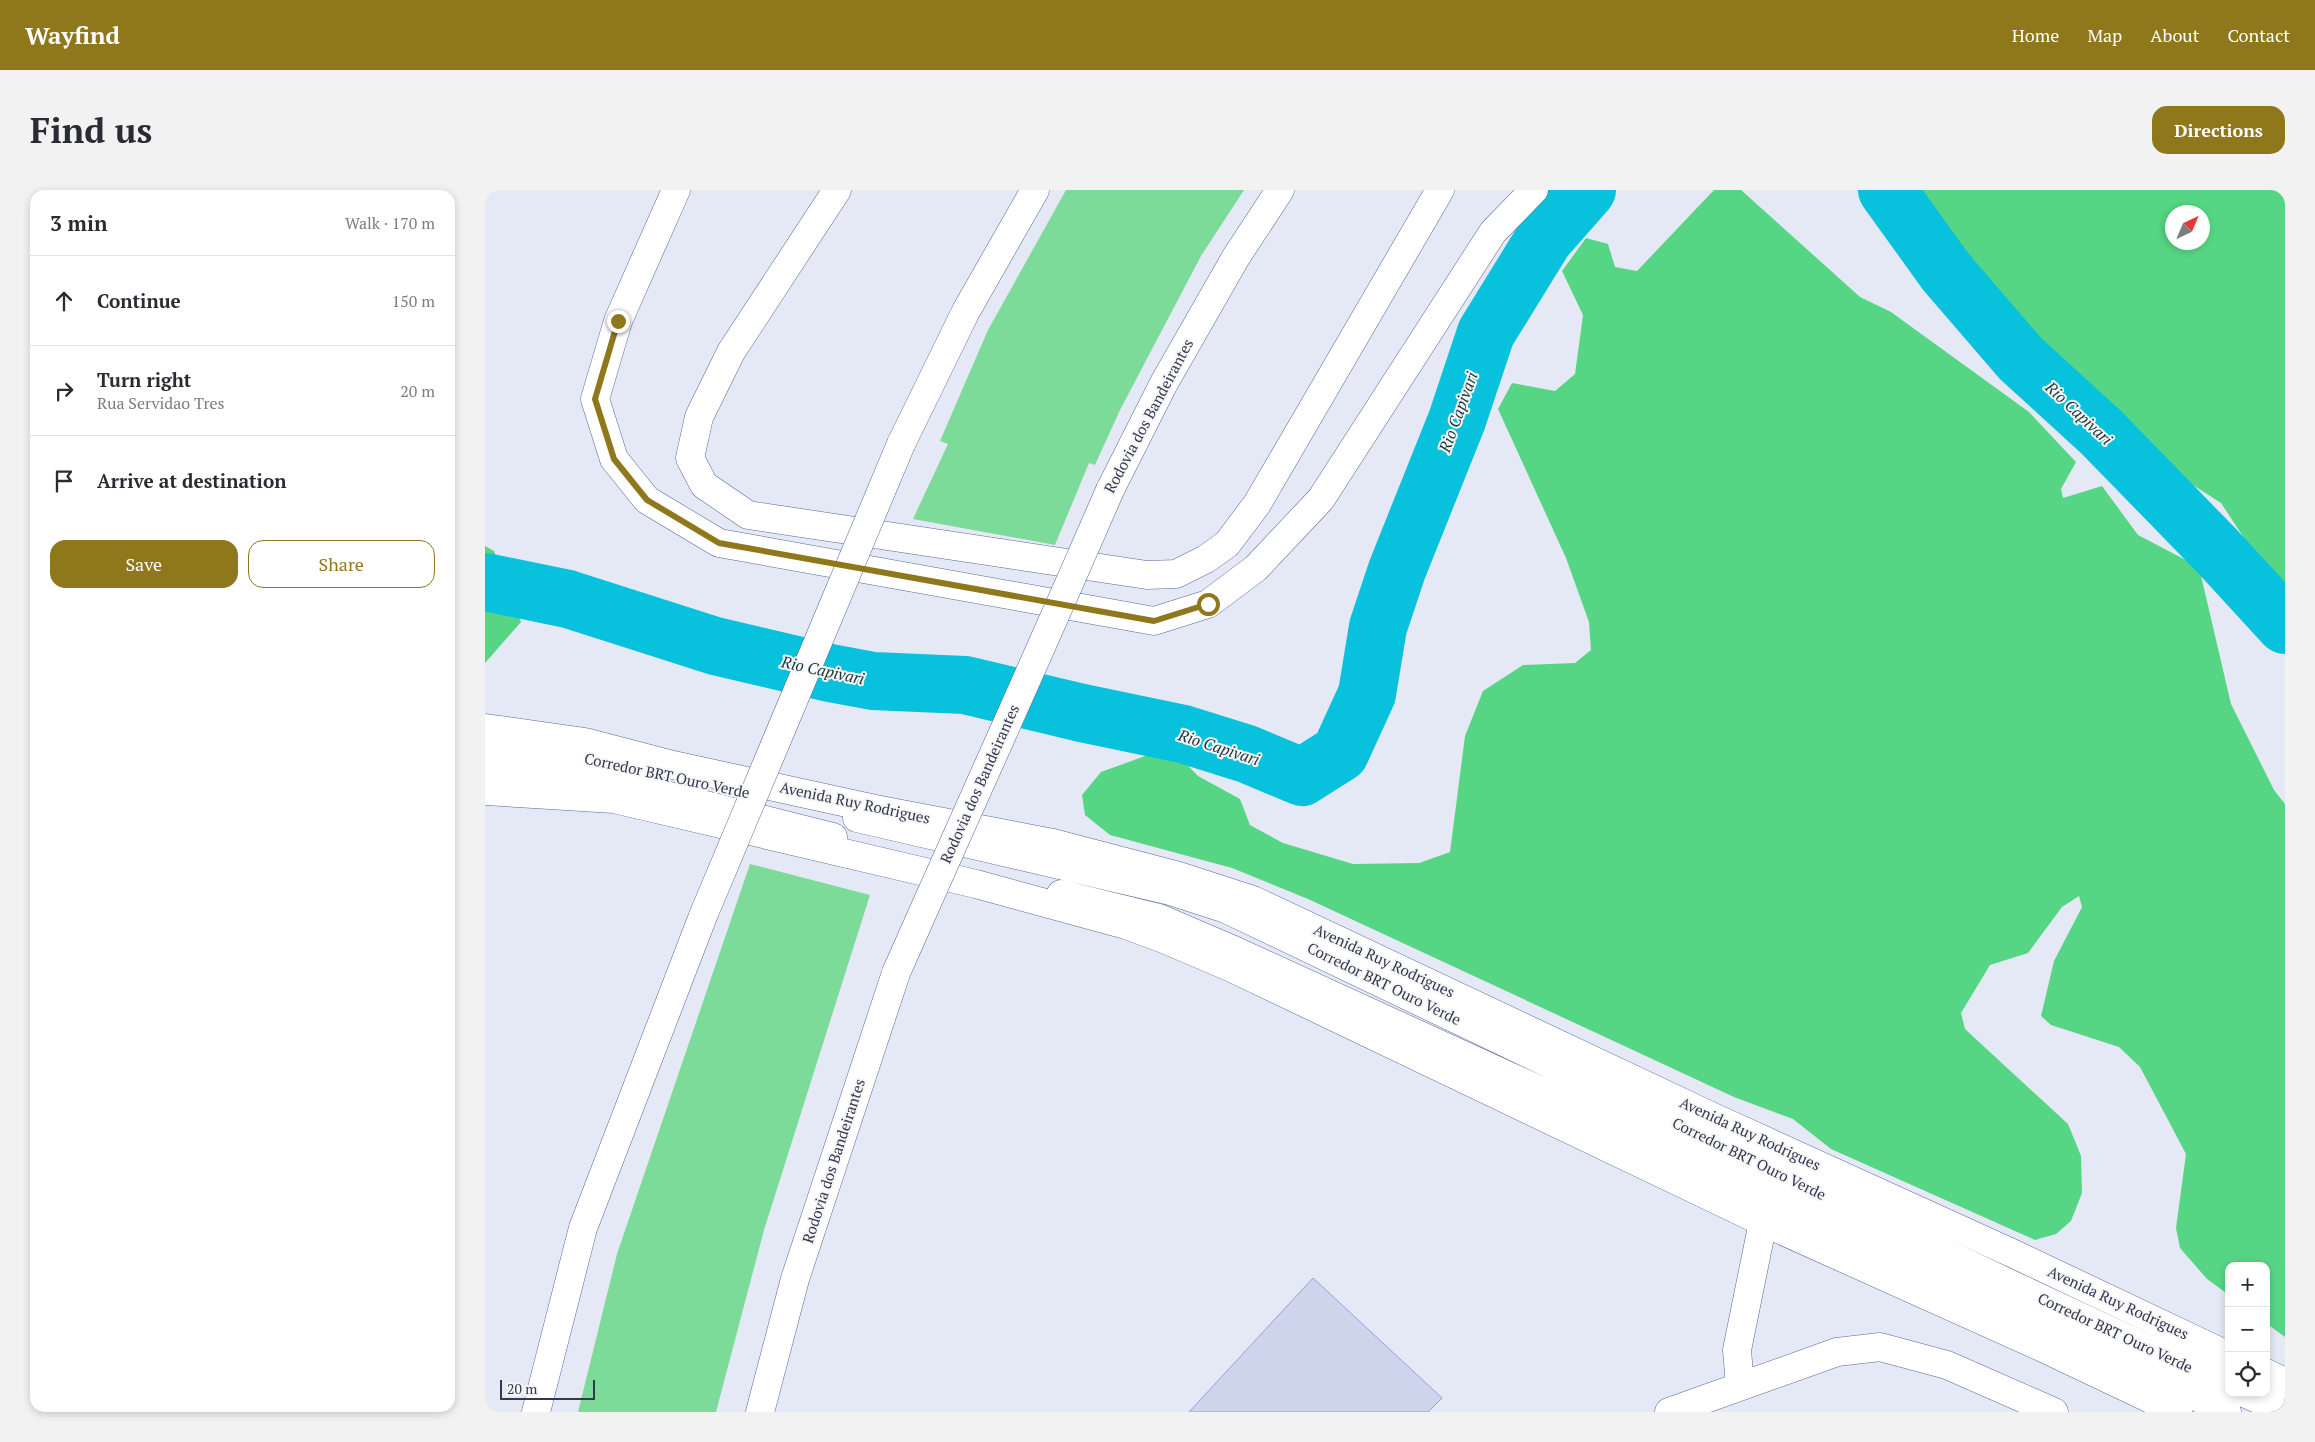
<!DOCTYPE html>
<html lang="en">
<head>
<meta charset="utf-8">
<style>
	:root { --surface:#fff; --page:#f2f2f3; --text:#2b2b33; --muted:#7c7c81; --line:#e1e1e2; --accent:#8f771c }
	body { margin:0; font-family:"PT Serif",serif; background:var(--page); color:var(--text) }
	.controls { position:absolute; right:15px; bottom:15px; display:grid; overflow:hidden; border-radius:10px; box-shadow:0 2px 8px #0003 }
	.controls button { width:45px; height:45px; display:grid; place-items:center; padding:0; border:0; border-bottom:1px solid var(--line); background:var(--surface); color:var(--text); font:25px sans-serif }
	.compass { position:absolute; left:1680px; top:15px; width:45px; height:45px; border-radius:50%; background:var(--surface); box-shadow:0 2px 8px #0003; rotate:44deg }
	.scale { position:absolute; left:15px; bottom:12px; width:95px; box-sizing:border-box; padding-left:5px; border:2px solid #323850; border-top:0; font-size:14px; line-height:18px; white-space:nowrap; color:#323850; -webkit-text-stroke:4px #f6f6f6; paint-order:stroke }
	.stop { position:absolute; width:15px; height:15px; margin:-11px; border:4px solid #8f771c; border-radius:50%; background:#fff }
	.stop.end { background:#8f771c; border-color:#fff; box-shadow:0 1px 5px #0008 }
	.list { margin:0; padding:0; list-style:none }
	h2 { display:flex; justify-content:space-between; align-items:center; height:65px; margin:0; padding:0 20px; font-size:21px }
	h2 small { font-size:16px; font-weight:400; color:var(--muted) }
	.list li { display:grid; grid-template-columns:32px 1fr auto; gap:15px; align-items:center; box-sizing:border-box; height:90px; padding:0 20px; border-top:1px solid var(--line) }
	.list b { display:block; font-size:19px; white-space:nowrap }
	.list p { margin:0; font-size:16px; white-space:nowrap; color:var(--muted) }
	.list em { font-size:16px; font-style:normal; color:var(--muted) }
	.actions { display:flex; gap:10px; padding:15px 20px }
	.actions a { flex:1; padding:11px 0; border:1px solid var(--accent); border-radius:15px; text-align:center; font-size:18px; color:var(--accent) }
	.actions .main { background:var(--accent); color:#fff }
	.icon { flex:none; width:28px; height:28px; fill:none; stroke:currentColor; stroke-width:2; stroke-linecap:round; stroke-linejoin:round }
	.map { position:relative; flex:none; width:1800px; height:1222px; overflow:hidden; border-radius:15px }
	header { display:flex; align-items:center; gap:30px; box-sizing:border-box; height:70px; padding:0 25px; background:var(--accent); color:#fff }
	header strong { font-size:24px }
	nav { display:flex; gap:28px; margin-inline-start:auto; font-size:18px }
	.intro { display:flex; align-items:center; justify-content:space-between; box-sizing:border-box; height:120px; padding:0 30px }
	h1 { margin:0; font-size:35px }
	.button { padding:12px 22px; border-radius:15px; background:var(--accent); color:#fff; font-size:18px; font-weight:700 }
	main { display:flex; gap:30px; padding:0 30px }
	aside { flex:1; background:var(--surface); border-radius:15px; box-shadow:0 2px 8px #0003 }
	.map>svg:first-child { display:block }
</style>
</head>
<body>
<header>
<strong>Wayfind</strong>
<nav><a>Home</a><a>Map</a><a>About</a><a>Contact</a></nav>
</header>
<div class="intro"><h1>Find us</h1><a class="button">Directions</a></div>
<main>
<aside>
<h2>3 min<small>Walk · 170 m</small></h2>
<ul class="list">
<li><svg class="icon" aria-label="ahead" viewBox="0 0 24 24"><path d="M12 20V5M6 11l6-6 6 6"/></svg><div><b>Continue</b></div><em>150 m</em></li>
<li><svg class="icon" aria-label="right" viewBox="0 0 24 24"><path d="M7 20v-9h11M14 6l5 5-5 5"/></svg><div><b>Turn right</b><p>Rua Servidao Tres</p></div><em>20 m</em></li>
<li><svg class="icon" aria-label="arrive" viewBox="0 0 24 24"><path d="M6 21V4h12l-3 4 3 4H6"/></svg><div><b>Arrive at destination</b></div></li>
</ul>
<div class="actions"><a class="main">Save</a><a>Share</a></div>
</aside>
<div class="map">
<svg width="1800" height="1222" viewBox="0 0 1800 1222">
	<rect width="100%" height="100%" fill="#e5e9f5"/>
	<path fill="#7ddb9a" d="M581 0H759L716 66 635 220 610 275 604 273 570 355 428 329 463 254 455 251 503 140Z
		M265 674 385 705 279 1040 231 1222H93L132 1064Z"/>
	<path fill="#56d684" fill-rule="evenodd" d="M1229 0H1256L1375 107 1406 122 1544 222 1591 272 1576 299 1578 308 1617 296 1653 345 1714 377 1746 514 1789 600 1800 614V1147L1781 1133V1076H1744V1105L1722 1089 1695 1058 1691 1038 1701 964 1655 877 1634 857 1566 835 1556 826 1569 771 1597 717 1594 706 1577 717 1543 763 1505 775 1476 823 1480 839 1583 934 1596 966 1597 1003 1586 1031 1571 1044 1550 1050 1346 959 1308 929 1249 907 823 709 747 678 625 645 600 625 597 605 616 582 685 557 713 586 755 609 765 635 798 653 868 674 934 673 965 662 980 546 998 501 1038 475 1090 473 1106 460 1104 432 1081 368 1013 219 1027 193 1070 201 1090 184 1098 125 1077 81 1101 48 1123 54 1130 77 1152 81Z
		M1391 0H1800V422L1767 360 1736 313 1520 175 1457 81ZM1688 22H1718V52H1688Z
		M0 356 9 361 36 432 0 473Z"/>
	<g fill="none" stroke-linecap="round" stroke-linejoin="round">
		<path stroke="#07c1dd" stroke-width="58" d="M1402 0 1461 82 1536 169 1616 242 1733 362 1800 435
			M0 392 83 409 230 456 345 483 388 491 480 495 597 523 698 544 762 564 817 587 855 563 882 504 893 437 912 380 972 230 1001 143 1059 49 1102 0"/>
	</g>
	<path fill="#cdd4eb" stroke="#92a2dc" d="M828 1088 957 1208 943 1222H704Z"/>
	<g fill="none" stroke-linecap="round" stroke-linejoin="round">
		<g stroke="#59679d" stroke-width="29">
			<path id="minor" d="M191 0 133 131 110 209 129 269 162 310 234 353 669 431 723 414 771 378 836 309 1008 42 1049 0
				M0 551 150 577
				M0 573 133 593 348 647
				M372 628 682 700 741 719 1521 1092 1744 1196
				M576 704 674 728 744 758 1529 1117 1742 1222
				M1255 1196 1252 1160 1278 1032
				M1759 1203 1800 1221
				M1184 1222 1352 1162 1395 1157 1462 1175 1569 1222"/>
		</g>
		<g stroke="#59679d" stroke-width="29">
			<path id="major" d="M0 538 100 552 188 575 390 619 568 653 694 686 768 710 1228 927 1529 1064 1744 1166
				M0 601 129 609 491 694 641 735 679 749 747 778 1278 1032 1556 1157 1693 1222
				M1781 1183 1800 1192"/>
		</g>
		<g stroke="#59679d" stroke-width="29">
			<path id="highway" d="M352 0 246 162 214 227 205 268 219 295 263 325 662 385 691 384 721 369 742 354 772 314 955 0
				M416 254 481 121 550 0
				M625 300 679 193 751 67 795 0
				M51 1222 98 1038 218 726
				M275 1222 310 1089 411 783"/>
		</g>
		<use href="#minor" stroke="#fff" stroke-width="28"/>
		<use href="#major" stroke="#fff" stroke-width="28"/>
		<use href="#highway" stroke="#fff" stroke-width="28"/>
		<g stroke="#59679d" stroke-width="29" stroke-linecap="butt">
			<path id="highway-bridge" d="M218 726 416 254
				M411 783C482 622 555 462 625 300"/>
		</g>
		<use href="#highway-bridge" stroke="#fff" stroke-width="28"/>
	</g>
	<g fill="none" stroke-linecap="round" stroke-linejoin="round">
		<path stroke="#8f771c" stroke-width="6" d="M133 131 110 209 129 269 162 310 234 353 669 431 723 414"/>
	</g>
	<g text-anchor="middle" stroke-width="4" stroke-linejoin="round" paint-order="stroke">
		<g font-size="15" fill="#323850" stroke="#f6f6f6">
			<text transform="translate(664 226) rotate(-62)" y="5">Rodovia dos Bandeirantes</text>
			<text transform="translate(182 586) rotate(12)" y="5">Corredor BRT Ouro Verde</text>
			<text transform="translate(495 594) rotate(-66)" y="5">Rodovia dos Bandeirantes</text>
			<text transform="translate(370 613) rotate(12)" y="5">Avenida Ruy Rodrigues</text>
			<text transform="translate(899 771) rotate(25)" y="5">Avenida Ruy Rodrigues</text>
			<text transform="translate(899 794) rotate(26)" y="5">Corredor BRT Ouro Verde</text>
			<text transform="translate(1265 944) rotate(25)" y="5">Avenida Ruy Rodrigues</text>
			<text transform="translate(1264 969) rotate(26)" y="5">Corredor BRT Ouro Verde</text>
			<text transform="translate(349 971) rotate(-72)" y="5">Rodovia dos Bandeirantes</text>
			<text transform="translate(1633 1113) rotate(25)" y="5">Avenida Ruy Rodrigues</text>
			<text transform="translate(1630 1143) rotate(25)" y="5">Corredor BRT Ouro Verde</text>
		</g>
		<g font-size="16" font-style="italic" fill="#18373d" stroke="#f6f6f6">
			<text transform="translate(973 222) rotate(-70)" y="6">Rio Capivari</text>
			<text transform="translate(1594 223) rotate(43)" y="6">Rio Capivari</text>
			<text transform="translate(338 480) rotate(12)" y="6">Rio Capivari</text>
			<text transform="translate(734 557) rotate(18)" y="6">Rio Capivari</text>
		</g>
	</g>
</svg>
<div class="controls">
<button>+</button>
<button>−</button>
<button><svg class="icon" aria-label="locate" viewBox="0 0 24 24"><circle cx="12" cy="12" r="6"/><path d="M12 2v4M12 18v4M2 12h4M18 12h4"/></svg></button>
</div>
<svg class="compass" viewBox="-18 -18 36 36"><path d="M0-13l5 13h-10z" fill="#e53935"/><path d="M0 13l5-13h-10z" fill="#7c7c81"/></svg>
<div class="scale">20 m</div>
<div class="stop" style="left:723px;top:414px"></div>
<div class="stop end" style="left:133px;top:131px"></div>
</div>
</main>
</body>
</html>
